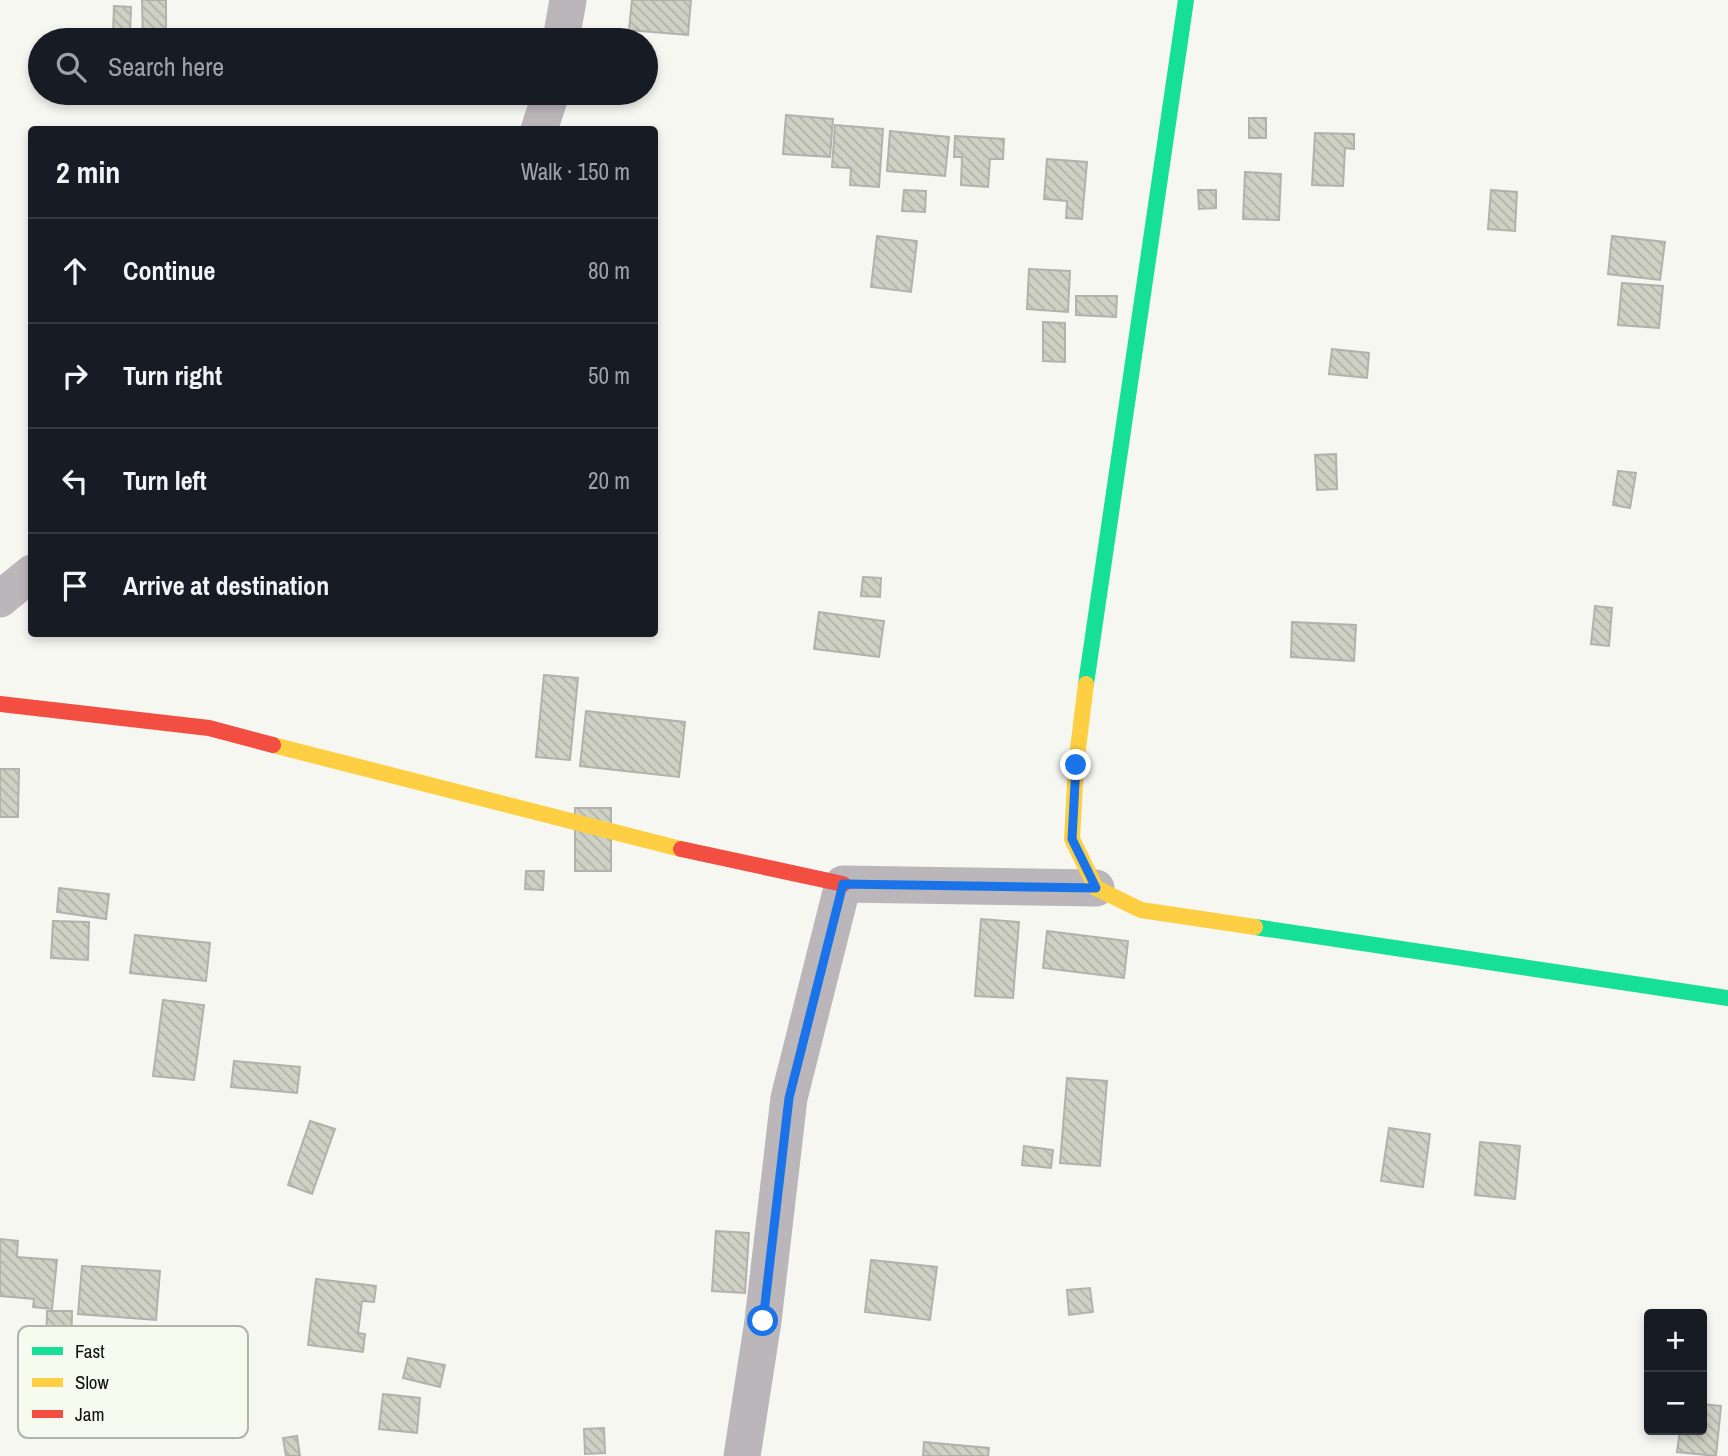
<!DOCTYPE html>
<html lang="en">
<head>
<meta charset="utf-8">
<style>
	:root { --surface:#171b24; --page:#242831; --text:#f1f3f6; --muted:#9ea1a6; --line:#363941 }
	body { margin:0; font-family:"Archivo Narrow",sans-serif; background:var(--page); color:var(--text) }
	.controls { position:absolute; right:21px; bottom:21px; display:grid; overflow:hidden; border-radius:7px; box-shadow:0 4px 10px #0003 }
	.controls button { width:63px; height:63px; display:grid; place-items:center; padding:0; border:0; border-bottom:2px solid var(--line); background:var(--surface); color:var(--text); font:35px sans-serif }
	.stop { position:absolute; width:21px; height:21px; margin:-16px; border:5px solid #1a73e8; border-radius:50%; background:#fff }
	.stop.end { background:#1a73e8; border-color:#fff; box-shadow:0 2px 7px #0008 }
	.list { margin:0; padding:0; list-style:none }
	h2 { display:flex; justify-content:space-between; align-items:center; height:91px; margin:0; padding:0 28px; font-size:30px }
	h2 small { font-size:23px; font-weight:400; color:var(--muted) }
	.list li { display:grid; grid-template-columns:46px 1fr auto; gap:21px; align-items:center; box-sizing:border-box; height:105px; padding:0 28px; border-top:2px solid var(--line) }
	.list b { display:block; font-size:26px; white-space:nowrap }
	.list em { font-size:23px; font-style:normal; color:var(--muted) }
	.icon { flex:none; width:38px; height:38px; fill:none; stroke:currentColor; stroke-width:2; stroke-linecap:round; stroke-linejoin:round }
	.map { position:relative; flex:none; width:1728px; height:1456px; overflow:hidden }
	.search { position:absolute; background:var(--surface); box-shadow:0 4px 10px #0003; left:28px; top:28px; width:630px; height:77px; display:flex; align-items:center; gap:18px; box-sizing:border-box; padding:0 24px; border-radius:38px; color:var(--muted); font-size:26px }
	.panel { position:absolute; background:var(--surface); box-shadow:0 4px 10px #0003; left:28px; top:126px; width:630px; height:511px; border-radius:7px }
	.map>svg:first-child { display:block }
</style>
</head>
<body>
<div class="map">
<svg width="1728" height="1456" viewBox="0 0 1728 1456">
	<defs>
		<pattern id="building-back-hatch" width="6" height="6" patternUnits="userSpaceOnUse" patternTransform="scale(1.75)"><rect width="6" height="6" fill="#ced1c4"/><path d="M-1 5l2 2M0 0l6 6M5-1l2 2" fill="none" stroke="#b0b2a7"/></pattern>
	</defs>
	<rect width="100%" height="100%" fill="#f6f7f1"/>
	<path fill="url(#building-back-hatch)" stroke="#b1b2ad" stroke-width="2" d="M142 0H166V40H143Z
		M632 0H691L688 35 629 30Z
		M114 6 131 7 130 35H113Z
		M786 115 833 119 830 157 783 154Z
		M1249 118H1266V138H1249Z
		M835 125 883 129 879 187 850 185 851 168 832 167Z
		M890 131 949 137 945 176 887 171Z
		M1315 133 1354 134V149L1345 148 1343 186 1312 185Z
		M955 136 1004 139 1003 159H990L988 187 961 185 962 157H954Z
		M1047 159 1087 162 1082 219 1066 218 1067 201 1044 199Z
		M1245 172 1281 174 1279 220 1243 219Z
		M904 190 926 191 925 212 902 211Z
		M1198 190H1216V208L1199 209Z
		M1491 190 1517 192 1515 231 1488 229Z
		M877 236 917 241 911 292 871 287Z
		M1612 236 1665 242 1660 280 1608 274Z
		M1029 269 1070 271 1068 312 1027 309Z
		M1622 283 1663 286 1659 328 1618 325Z
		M1076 296H1117L1116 317 1076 315Z
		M1043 322 1065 323V362L1043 361Z
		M1332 349 1369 353 1367 378 1329 374Z
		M1336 454 1337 489 1317 490 1315 455Z
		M1618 471 1636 473 1630 508 1613 505Z
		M863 577 881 578 880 597 861 596Z
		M1595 606 1612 608 1609 646 1591 644Z
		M819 612 884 621 879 657 814 649Z
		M1292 622 1356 625 1354 661 1291 657Z
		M544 675 578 678 570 760 536 757Z
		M586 711 685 722 679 777 580 766Z
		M0 769H19L18 817H0Z
		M575 808H611V871H575Z
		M526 871H544L543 890 525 889Z
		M59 888 109 894 106 919 57 912Z
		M981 919 1019 922 1013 998 975 996Z
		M53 921 89 922 88 960 51 958Z
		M1047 931 1128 941 1124 978 1043 968Z
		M135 935 210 943 206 981 130 973Z
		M163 1000 204 1005 194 1080 153 1076Z
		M234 1061 300 1067 297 1093 231 1087Z
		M1067 1078 1107 1081 1100 1166 1060 1163Z
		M310 1121 335 1129 312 1194 288 1185Z
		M1389 1128 1430 1134 1423 1187 1381 1181Z
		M1480 1142 1520 1146 1515 1199 1475 1195Z
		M1024 1146 1053 1150 1051 1168 1022 1165Z
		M716 1231 749 1233 745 1293 712 1291Z
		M0 1239 18 1241 17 1257 57 1260 52 1309 33 1307 34 1299 0 1296Z
		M871 1260 937 1267 930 1320 865 1312Z
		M82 1266 160 1271 156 1320 78 1314Z
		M316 1279 376 1286 374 1302 362 1301 358 1333 365 1334 363 1352 308 1345Z
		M1090 1288 1093 1312 1069 1315 1067 1290Z
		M47 1311H72L71 1358H46Z
		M408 1358 445 1365 440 1387 403 1378Z
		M383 1394 420 1398 417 1433 379 1429Z
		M1702 1404 1721 1406 1716 1456 1677 1452 1680 1430H1702Z
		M604 1428 605 1453 585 1454 584 1429Z
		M297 1436 300 1456H286L283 1438Z
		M924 1442 989 1448 988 1456H923Z"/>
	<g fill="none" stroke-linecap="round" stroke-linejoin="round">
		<path stroke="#bab6ba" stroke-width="37" d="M561 40 568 0
			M539 130 551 93
			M0 599 32 573
			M742 1456 763 1321 789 1098 843 884 1096 888"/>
		<path stroke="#16e098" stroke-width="16" d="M1086 684 1186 0
			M1255 927 1728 998"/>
		<path stroke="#ffcf43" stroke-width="16" d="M1086 684 1076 765 1072 839 1096 888 1141 910 1255 927
			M273 745 681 849"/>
		<path stroke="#f24e42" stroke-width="16" d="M0 704 209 728 273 745
			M681 849 843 884"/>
	</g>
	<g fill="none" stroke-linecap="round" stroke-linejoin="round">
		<path stroke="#1a73e8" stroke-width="9" d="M763 1321 789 1098 843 884 1096 888 1072 839 1076 765"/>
	</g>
	<rect x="18" y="1326" width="230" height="112" rx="10" fill="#f7faee" stroke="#b2b4ab" stroke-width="2"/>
	<rect x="32" y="1347" width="31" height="8" fill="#16e098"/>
	<rect x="32" y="1378" width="31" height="9" fill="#ffcf43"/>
	<rect x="32" y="1410" width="31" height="8" fill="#f24e42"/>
	<g font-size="19" fill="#11120e">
		<text x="75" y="1358">Fast</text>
		<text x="75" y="1389">Slow</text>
		<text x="75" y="1421">Jam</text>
	</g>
</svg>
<div class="controls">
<button>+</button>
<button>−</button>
</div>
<div class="stop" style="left:763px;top:1321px"></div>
<div class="stop end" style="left:1076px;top:765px"></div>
<div class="search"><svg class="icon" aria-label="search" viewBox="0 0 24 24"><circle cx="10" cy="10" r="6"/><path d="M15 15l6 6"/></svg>Search here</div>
<section class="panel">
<h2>2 min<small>Walk · 150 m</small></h2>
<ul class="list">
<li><svg class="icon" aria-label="ahead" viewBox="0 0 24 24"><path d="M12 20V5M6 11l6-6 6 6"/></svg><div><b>Continue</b></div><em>80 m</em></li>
<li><svg class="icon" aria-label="right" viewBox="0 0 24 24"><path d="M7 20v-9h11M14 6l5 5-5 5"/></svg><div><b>Turn right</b></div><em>50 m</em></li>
<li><svg class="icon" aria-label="left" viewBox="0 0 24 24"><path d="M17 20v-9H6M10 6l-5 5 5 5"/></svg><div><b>Turn left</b></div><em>20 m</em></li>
<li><svg class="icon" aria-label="arrive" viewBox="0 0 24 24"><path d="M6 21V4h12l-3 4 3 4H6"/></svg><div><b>Arrive at destination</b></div></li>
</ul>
</section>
</div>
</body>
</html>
